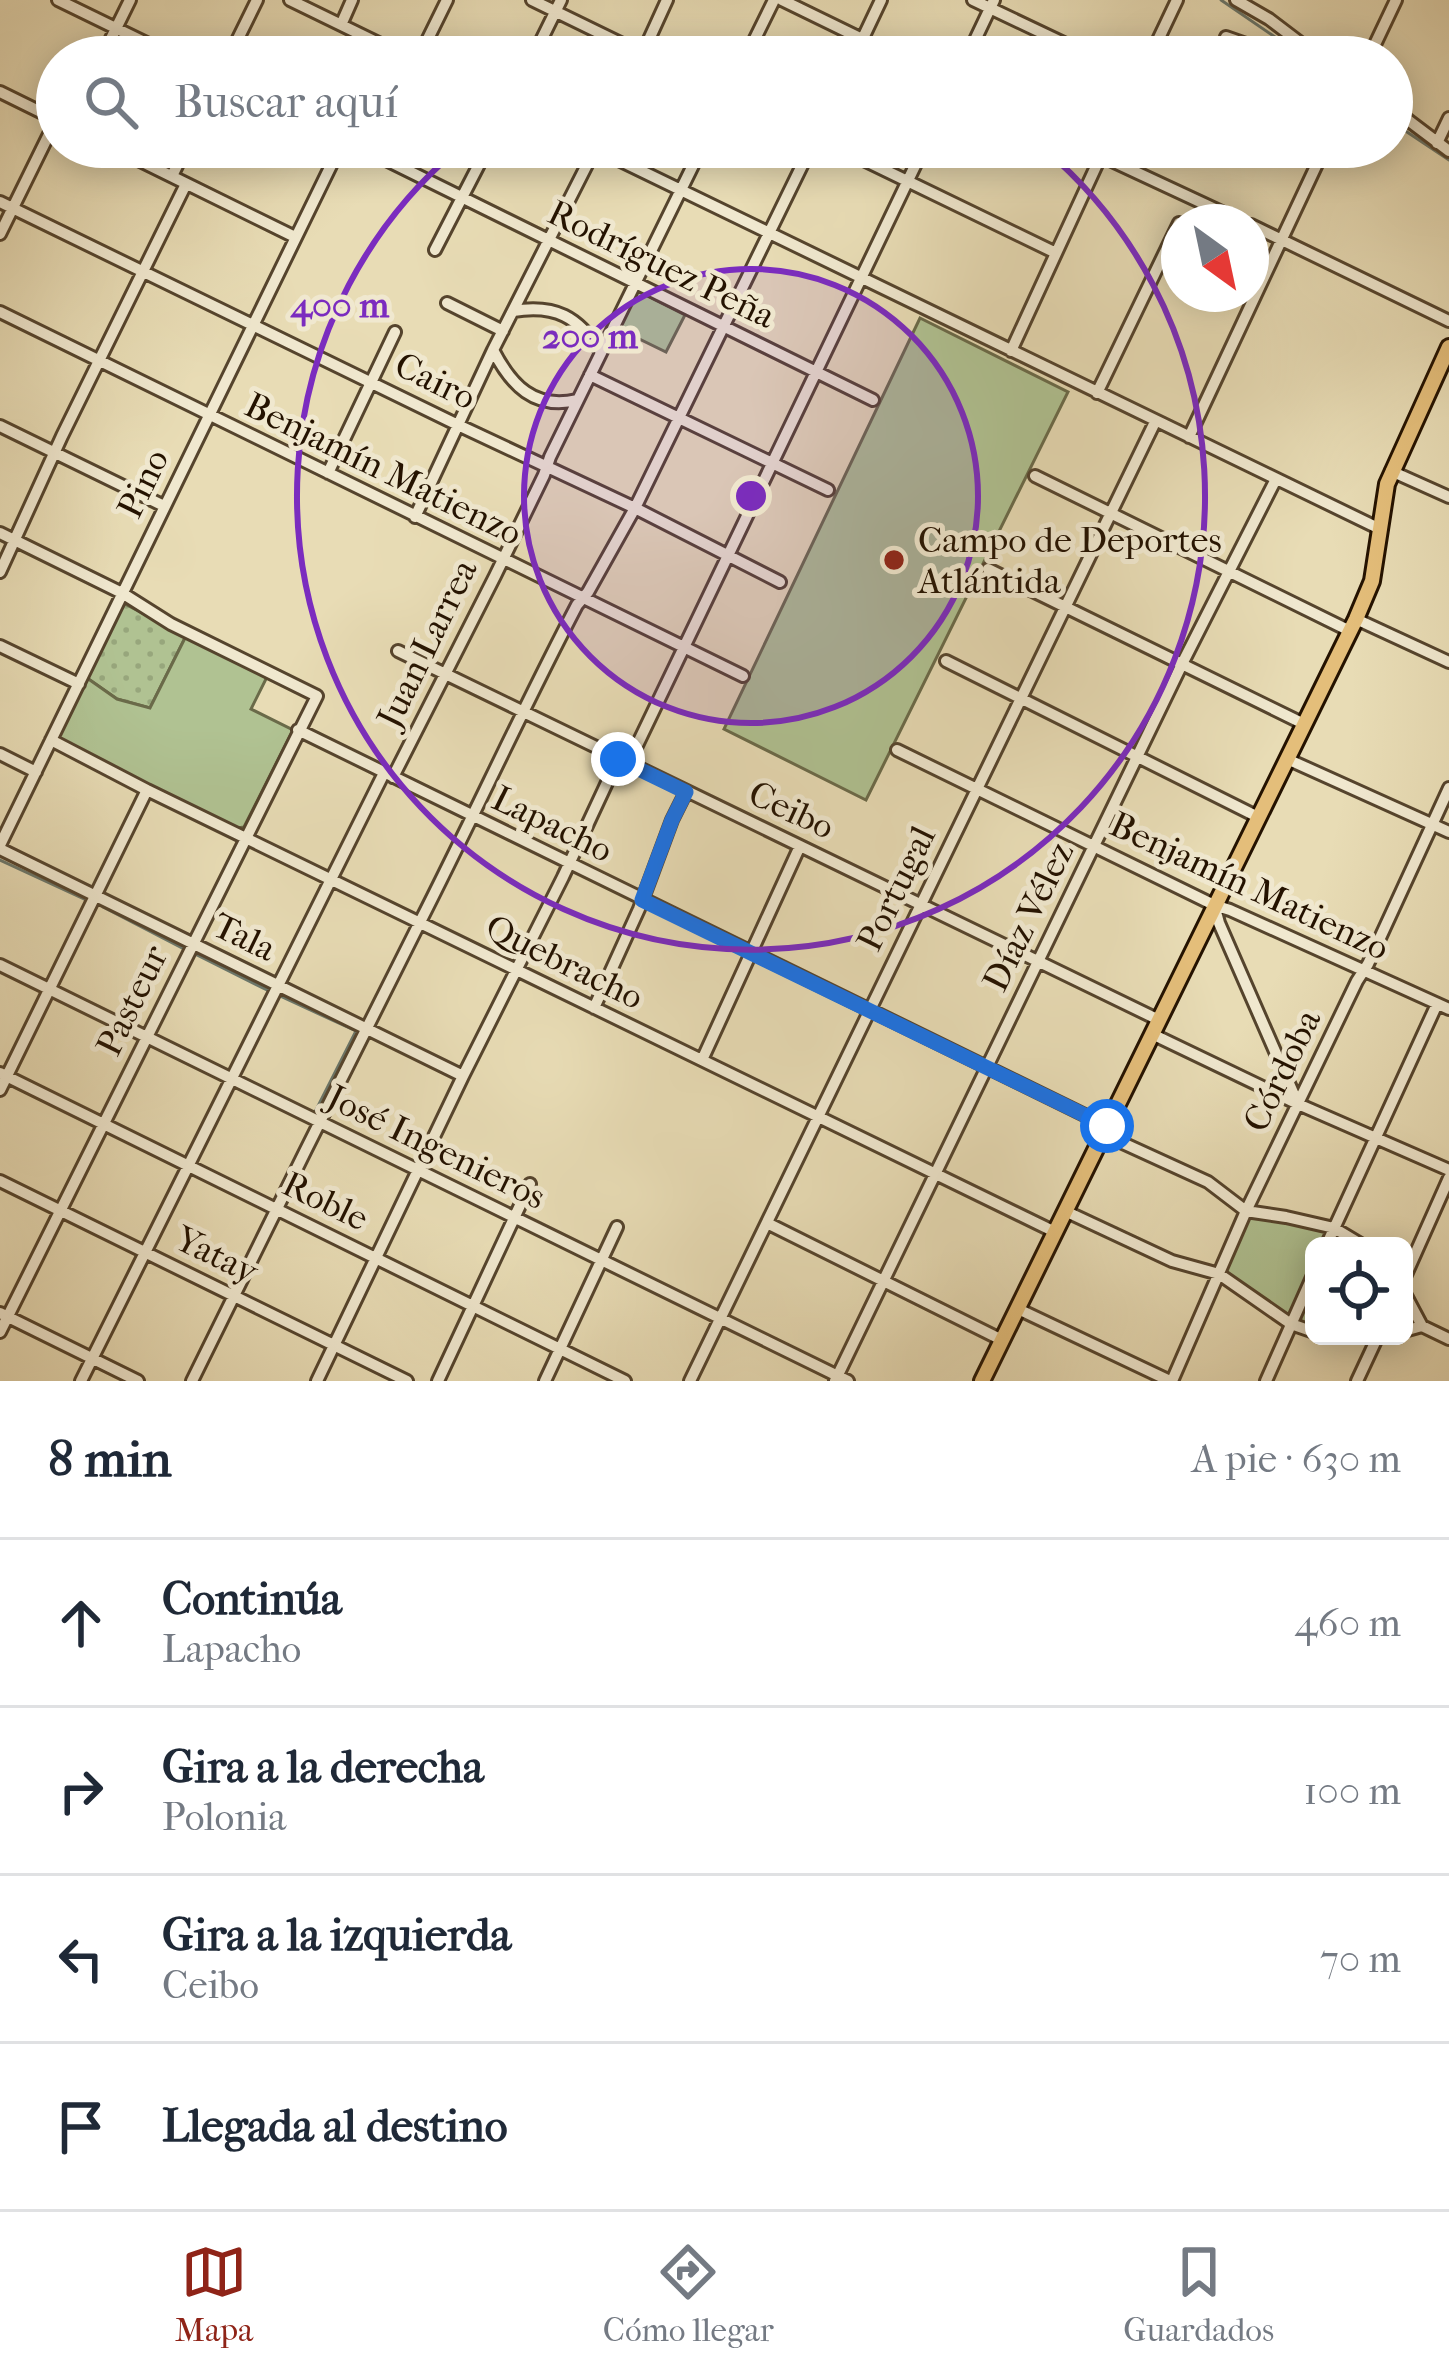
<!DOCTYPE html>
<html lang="es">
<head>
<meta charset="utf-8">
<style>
	:root { --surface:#fff; --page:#f6f6f7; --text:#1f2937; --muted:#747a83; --line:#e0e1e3; --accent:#8f2418 }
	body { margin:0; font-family:"IM FELL French Canon",serif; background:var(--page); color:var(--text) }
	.controls { position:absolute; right:36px; bottom:36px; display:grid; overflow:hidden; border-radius:18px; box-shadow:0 6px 30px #0003 }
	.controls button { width:108px; height:108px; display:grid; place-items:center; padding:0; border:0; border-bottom:3px solid var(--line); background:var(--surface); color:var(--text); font:60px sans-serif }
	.compass { position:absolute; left:1161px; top:204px; width:108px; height:108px; border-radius:50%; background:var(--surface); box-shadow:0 6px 30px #0003; rotate:147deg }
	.stop { position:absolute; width:36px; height:36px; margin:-27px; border:9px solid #1a73e8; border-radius:50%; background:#fff }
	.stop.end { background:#1a73e8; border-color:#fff; box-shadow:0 3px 12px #0008 }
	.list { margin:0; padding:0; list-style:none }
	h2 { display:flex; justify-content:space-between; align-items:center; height:156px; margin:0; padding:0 48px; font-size:51px }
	h2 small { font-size:39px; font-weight:400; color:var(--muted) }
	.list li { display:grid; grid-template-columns:78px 1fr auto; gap:36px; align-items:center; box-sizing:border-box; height:168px; padding:0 48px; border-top:3px solid var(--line) }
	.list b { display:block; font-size:45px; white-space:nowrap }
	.list p { margin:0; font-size:39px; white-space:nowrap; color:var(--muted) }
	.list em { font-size:39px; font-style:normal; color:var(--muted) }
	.icon { flex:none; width:66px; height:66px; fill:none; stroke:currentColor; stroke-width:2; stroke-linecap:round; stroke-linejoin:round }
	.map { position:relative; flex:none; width:1449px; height:1381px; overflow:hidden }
	.search { position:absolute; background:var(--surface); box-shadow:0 6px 30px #0003; left:36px; right:36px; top:36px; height:132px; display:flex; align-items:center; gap:30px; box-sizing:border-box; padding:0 42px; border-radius:66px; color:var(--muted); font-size:45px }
	.sheet { height:828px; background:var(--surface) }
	nav { display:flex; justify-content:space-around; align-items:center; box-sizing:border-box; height:168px; border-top:3px solid var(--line); background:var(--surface); font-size:33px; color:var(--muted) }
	nav a { display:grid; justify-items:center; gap:6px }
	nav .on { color:var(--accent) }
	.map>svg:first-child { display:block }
</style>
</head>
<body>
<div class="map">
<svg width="1449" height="1381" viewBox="0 0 1449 1381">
	<defs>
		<pattern id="grass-dots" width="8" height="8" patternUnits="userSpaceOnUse" patternTransform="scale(3)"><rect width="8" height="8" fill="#b0c292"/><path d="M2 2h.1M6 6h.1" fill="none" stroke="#97a67c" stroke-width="1.8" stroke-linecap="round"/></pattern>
	</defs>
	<rect width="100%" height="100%" fill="#e8dcb5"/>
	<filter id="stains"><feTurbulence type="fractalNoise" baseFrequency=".00167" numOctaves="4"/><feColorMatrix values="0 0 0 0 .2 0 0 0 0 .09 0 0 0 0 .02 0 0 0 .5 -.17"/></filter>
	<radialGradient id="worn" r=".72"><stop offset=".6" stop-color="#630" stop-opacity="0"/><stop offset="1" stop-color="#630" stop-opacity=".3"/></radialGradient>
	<path fill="url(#grass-dots)" stroke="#6a6a49" stroke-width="3" d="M123 603 186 636 150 708 117 699 87 678Z"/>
	<path fill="#b0c292" stroke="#6a6a49" stroke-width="3" d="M636 290 685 315 666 352 617 328Z
		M920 318 1068 392 866 800 724 729Z
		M186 636 267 677 251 709 293 730 244 827 237 828 58 740V734L87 678 117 699 150 708Z
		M1246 1211 1334 1228 1364 1246H1314V1332L1219 1274Z"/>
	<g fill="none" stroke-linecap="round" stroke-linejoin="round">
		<path stroke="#6a776b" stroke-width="3" d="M1221 0 1304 57
			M1392 122 1449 160
			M0 860 84 899
			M103 907 184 949
			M197 955 271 992
			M280 996 356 1031 314 1114"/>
		<g stroke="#55442d" stroke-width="16">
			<path id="minor" d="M58 0 175 57
				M290 0 407 57
				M532 0 649 57
				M782 0 899 57
				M973 0 1093 57
				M1236 0 1269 19 1319 57
				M341 25 352 0
				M1226 37 1266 51 1275 57
				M102 57 130 0
				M229 57 257 0
				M419 57 447 0
				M533 57 561 0
				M641 57 667 0
				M746 57 774 0
				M854 57 881 0
				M967 57 994 0
				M1150 57 1177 0
				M1369 57 1396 0
				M0 92 57 120
				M1392 108 1449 151
				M1437 143 1449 118
				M112 147 295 237
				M360 147 873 400
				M592 147 1378 528
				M837 147 1056 253
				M1082 147 1243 222
				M172 176 186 147
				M0 202 458 425 635 508 780 582
				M1251 225 1449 321
				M0 234 56 120
				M435 250 488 147
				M447 303 503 331
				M513 311C556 304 578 317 601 352
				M0 312 743 676
				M493 350C511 385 534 410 577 400
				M1011 351 1105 147
				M590 375 828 490
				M1097 393 1179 223
				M0 426 164 506
				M1189 437 1325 147
				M1391 471 1449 497
				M328 473 395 332
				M1035 476 1350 631
				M415 517 493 350 596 147
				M0 533 122 593 171 624 317 696 0 1332
				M988 569 1304 724
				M0 572 62 436 186 184
				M1356 619 1449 662
				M0 646 79 684
				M398 651 1159 1020
				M946 661 1258 817
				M298 730 1107 1126
				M51 740 147 790 1055 1232
				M897 750 1214 905 1230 910 1449 1009
				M0 754 36 772
				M1287 759 1449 832
				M628 764 924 147
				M393 777 495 576 544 475 550 457 702 147
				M0 845 340 147
				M0 849 463 1076
				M1215 908 1219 923 1298 1104
				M0 965 848 1381
				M594 1008 639 909 672 820 686 792
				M1152 1034 1298 1104 1449 1170
				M702 1060 800 846
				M0 1073 625 1381
				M0 1090 147 790
				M1103 1134 1208 1182 1246 1211 1286 1217 1334 1228 1364 1246
				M0 1181 407 1381
				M1065 1211 1172 1261 1219 1274 1291 1324 1314 1332
				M767 1223 1002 1340
				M1326 1246 1437 1004
				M1404 1279 1449 1178
				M1404 1292 1422 1326 1449 1339
				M1018 1309 1170 1381
				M0 1313 138 1381
				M1404 1331 1422 1326
				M81 1381 384 773
				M192 1381C267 1228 342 1076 419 924 473 818 522 710 577 605L588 592 635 508 811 147
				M317 1381 463 1076 563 877 618 759
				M438 1381 530 1184
				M545 1381 617 1227
				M690 1381 1155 422
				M835 1381 1182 664 1276 479
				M1172 1381 1246 1211 1357 981 1368 964 1449 788
				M1266 1381 1314 1273
				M1357 1381 1378 1336"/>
		</g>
		<g stroke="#241200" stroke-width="20">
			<path id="major" d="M982 1381 1356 619 1372 581 1387 484 1449 347"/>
		</g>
		<use href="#minor" stroke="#f0e8cf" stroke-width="10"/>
		<use href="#major" stroke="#e4be7a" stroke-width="14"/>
	</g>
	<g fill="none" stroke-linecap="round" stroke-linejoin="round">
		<path stroke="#1a73e8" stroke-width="15" d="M618 759 686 792 672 820 642 900 1107 1126"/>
	</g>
	<circle cx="751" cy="496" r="227" fill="#7b2cbf" fill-opacity=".12"/>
	<g fill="none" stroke="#7b2cbf" stroke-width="6">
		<circle cx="751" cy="496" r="227"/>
		<path d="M637 56A454 454 0 0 1 865 56M1043 148A454 454 0 1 1 459 148"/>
	</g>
	<circle fill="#8f2418" stroke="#f0e8cf" stroke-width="4.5" cx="894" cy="560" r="12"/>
	<g text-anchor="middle" stroke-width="10" stroke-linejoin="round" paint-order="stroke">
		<g font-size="36" fill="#241200" stroke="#f0e8cf">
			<text transform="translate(662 263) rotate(26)" y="13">Rodríguez Peña</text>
			<text transform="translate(436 380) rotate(26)" y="13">Cairo</text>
			<text transform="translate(384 468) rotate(26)" y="13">Benjamín Matienzo</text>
			<text transform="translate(142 483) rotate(-64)" y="13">Pino</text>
			<text transform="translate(426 643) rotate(-64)" y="13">Juan Larrea</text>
			<text transform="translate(792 809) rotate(25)" y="13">Ceibo</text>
			<text transform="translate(553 823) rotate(26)" y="13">Lapacho</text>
			<text transform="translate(1250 885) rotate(25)" y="13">Benjamín Matienzo</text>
			<text transform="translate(895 888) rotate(-64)" y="13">Portugal</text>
			<text transform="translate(1027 916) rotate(-64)" y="13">Díaz Vélez</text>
			<text transform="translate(245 936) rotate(26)" y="13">Tala</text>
			<text transform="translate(565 961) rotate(26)" y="13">Quebracho</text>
			<text transform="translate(131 1000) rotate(-64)" y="13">Pasteur</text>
			<text transform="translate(1281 1070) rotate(-64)" y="13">Córdoba</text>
			<text transform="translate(437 1146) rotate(26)" y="13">José Ingenieros</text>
			<text transform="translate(326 1200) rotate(26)" y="13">Roble</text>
			<text transform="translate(217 1254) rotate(26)" y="13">Yatay</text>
		</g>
		<g font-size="36" fill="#241200" stroke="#f0e8cf" text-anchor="start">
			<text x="918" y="552">Campo de Deportes<tspan x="918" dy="41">Atlántida</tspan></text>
		</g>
	</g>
	<circle cx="751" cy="496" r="18" fill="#7b2cbf" stroke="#f0e8cf" stroke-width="6"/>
	<g font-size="36" text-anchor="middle" font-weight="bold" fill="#7b2cbf" stroke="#f0e8cf" stroke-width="10" stroke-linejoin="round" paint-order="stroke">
		<text x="340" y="317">400 m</text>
		<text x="590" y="348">200 m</text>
	</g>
	<rect width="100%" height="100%" filter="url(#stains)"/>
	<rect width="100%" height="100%" fill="url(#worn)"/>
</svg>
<div class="controls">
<button><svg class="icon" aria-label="locate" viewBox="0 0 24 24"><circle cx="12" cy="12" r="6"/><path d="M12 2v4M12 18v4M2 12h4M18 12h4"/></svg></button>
</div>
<svg class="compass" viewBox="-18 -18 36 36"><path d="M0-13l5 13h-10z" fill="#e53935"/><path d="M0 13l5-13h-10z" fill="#747a83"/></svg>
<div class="stop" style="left:1107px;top:1126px"></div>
<div class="stop end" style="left:618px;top:759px"></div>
<div class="search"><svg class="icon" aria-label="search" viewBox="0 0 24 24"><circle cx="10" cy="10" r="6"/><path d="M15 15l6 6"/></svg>Buscar aquí</div>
</div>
<section class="sheet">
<h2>8 min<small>A pie · 630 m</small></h2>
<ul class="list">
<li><svg class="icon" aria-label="ahead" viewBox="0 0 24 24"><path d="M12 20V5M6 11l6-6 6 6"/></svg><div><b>Continúa</b><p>Lapacho</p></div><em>460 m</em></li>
<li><svg class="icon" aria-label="right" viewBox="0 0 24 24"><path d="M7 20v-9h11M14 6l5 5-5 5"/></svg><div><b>Gira a la derecha</b><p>Polonia</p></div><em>100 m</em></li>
<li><svg class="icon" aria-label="left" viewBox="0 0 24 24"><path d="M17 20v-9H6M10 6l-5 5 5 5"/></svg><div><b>Gira a la izquierda</b><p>Ceibo</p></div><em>70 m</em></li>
<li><svg class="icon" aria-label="arrive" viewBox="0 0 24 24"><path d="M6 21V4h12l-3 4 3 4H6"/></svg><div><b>Llegada al destino</b></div></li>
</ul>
</section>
<nav>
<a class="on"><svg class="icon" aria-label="map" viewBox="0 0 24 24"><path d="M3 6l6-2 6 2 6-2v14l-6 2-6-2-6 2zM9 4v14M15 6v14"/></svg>Mapa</a>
<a><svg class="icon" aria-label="directions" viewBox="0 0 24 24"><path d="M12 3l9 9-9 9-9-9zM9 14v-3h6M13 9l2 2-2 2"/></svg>Cómo llegar</a>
<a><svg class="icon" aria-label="saved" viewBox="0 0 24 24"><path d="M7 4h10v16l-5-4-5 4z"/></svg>Guardados</a>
</nav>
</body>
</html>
